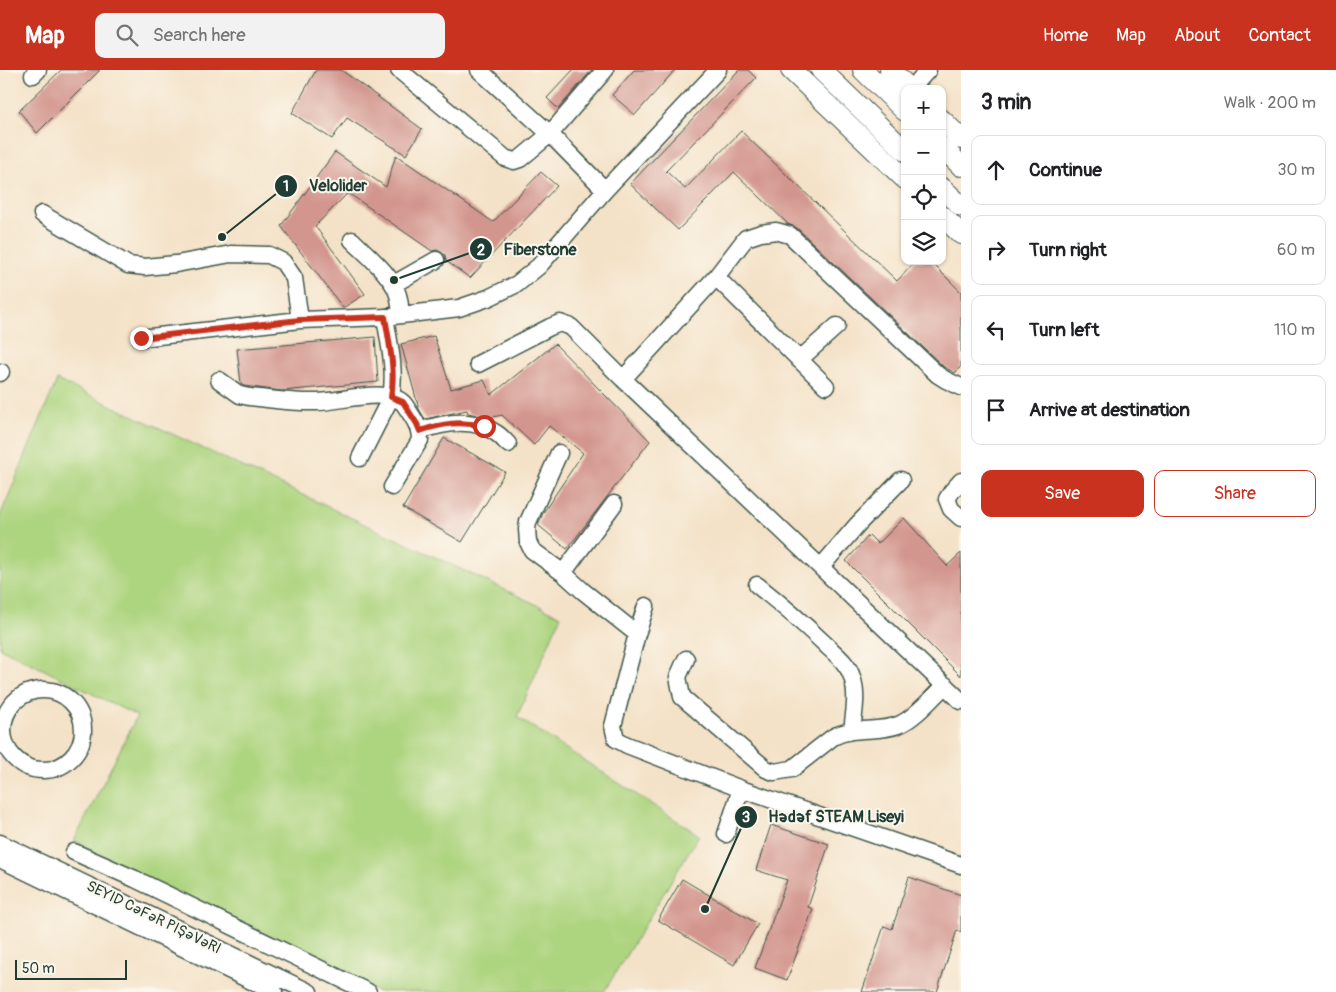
<!DOCTYPE html>
<html lang="en">
<head>
<meta charset="utf-8">
<style>
	:root { --surface:#fff; --page:#f2f2f2; --text:#202124; --muted:#757577; --line:#e0e0e0; --accent:#c8321e }
	body { margin:0; font-family:Pangolin,sans-serif; background:var(--page); color:var(--text) }
	.controls { position:absolute; right:15px; top:15px; display:grid; overflow:hidden; border-radius:10px; box-shadow:0 1px 4px #0004 }
	.controls button { width:45px; height:45px; display:grid; place-items:center; padding:0; border:0; border-bottom:1px solid var(--line); background:var(--surface); color:var(--text); font:25px sans-serif }
	.scale { position:absolute; left:15px; bottom:12px; width:112px; box-sizing:border-box; padding-left:5px; border:2px solid #1f3d34; border-top:0; font-size:14px; line-height:18px; white-space:nowrap; color:#1f3d34; -webkit-text-stroke:4px #fbf7ec; paint-order:stroke }
	.stop { position:absolute; width:15px; height:15px; margin:-11px; border:4px solid #c8321e; border-radius:50%; background:#fff }
	.stop.end { background:#c8321e; border-color:#fff; box-shadow:0 1px 5px #0008 }
	.list { margin:0; padding:0; list-style:none }
	h2 { display:flex; justify-content:space-between; align-items:center; height:65px; margin:0; padding:0 20px; font-size:21px }
	h2 small { font-size:16px; font-weight:400; color:var(--muted) }
	.list li { display:grid; grid-template-columns:32px 1fr auto; gap:15px; align-items:center; box-sizing:border-box; height:70px; margin:0 10px 10px; padding:0 10px; border:1px solid var(--line); border-radius:10px }
	.list b { display:block; font-size:19px; white-space:nowrap }
	.list em { font-size:16px; font-style:normal; color:var(--muted) }
	.actions { display:flex; gap:10px; padding:15px 20px }
	.actions a { flex:1; padding:11px 0; border:1px solid var(--accent); border-radius:10px; text-align:center; font-size:18px; color:var(--accent) }
	.actions .main { background:var(--accent); color:#fff }
	.icon { flex:none; width:28px; height:28px; fill:none; stroke:currentColor; stroke-width:2; stroke-linecap:round; stroke-linejoin:round }
	.map { position:relative; flex:none; width:961px; height:922px; overflow:hidden }
	header { display:flex; align-items:center; gap:30px; box-sizing:border-box; height:70px; padding:0 25px; background:var(--accent); color:#fff }
	header strong { font-size:24px }
	nav { display:flex; gap:28px; margin-inline-start:auto; font-size:18px }
	.search { width:350px; height:45px; background:var(--page); display:flex; align-items:center; gap:12px; box-sizing:border-box; padding:0 18px; border-radius:10px; color:var(--muted); font-size:19px }
	main { display:flex }
	aside { flex:1; background:var(--surface) }
	.map>svg:first-child { display:block }
</style>
</head>
<body>
<header>
<strong>Map</strong>
<div class="search"><svg class="icon" aria-label="search" viewBox="0 0 24 24"><circle cx="10" cy="10" r="6"/><path d="M15 15l6 6"/></svg>Search here</div>
<nav><a>Home</a><a>Map</a><a>About</a><a>Contact</a></nav>
</header>
<main>
<div class="map">
<svg width="961" height="922" viewBox="0 0 961 922">
	<rect width="100%" height="100%" fill="#fbf7ec"/>
	<filter id="ink" filterUnits="userSpaceOnUse"><feTurbulence type="fractalNoise" baseFrequency=".02" numOctaves="2"/><feDisplacementMap in="SourceGraphic" scale="10" xChannelSelector="R" yChannelSelector="G"/><feConvolveMatrix kernelMatrix="1 2 1 2 8 2 1 2 1" color-interpolation-filters="sRGB"/></filter>
	<filter id="wash" filterUnits="userSpaceOnUse"><feTurbulence type="fractalNoise" baseFrequency=".0096" numOctaves="4" result="noise"/><feDisplacementMap in="SourceGraphic" scale="20" xChannelSelector="R" yChannelSelector="G"/><feGaussianBlur stdDeviation="1.12" result="paint"/><feColorMatrix in="noise" values="0 0 0 0 0 0 0 0 0 0 0 0 0 0 0 0 0 1.4 0 .05"/><feComposite in="paint" operator="in"/></filter>
	<g filter="url(#wash)">
		<rect width="100%" height="100%" fill="#f4e2c8"/>
		<path fill="#add47f" stroke="#66885a" d="M57 310 561 546 517 647 699 765 604 922H378L74 771 137 646 0 578V446Z"/>
		<g id="blocks">
			<path fill="#d3968e" d="M61 0H100L37 63 19 41Z
				M316 0H341L422 59 406 85 347 48 332 69 292 43Z
				M573 0H592L558 39 547 28Z
				M634 0H675L635 45 612 25Z
				M739 0H748L756 8 666 101 685 119 741 61 897 211 916 191H930L961 222V296L955 303 944 297 797 158 788 154 734 102 678 160 630 114Z
				M335 82 386 117 396 85 493 152 541 102 557 116 470 208 446 191 445 185 441 182 437 180 432 181 348 123 315 156 365 224 343 238 281 156Z
				M434 266 451 319 484 310 491 325 555 274 650 371 567 479 538 455 543 443 583 383 549 356 534 375 502 345 489 348 468 343 467 340 425 349 419 339 401 274Z
				M375 267 378 312 282 321 251 317 244 316 241 313 237 279Z
				M444 368 505 402 462 472 403 438Z
				M904 448 947 496 961 483V606L846 491 869 465 878 474Z
				M771 755 829 774 808 837 813 839 787 910 755 898 787 810 756 800Z
				M909 807 961 825V862L957 860 937 922H862L884 856 892 859Z
				M682 809 758 854 734 895 658 850Z"/>
		</g>
	</g>
	<g filter="url(#ink)">
		<use href="#blocks" fill-opacity="0" stroke="#3f564a" stroke-width="1"/>
		<g fill="none" stroke-linecap="round" stroke-linejoin="round">
			<g stroke="#3f564a" stroke-width="19">
				<path id="minor" d="M399 0 505 88 514 91 520 89 550 64 605 0
					M479 0 550 64 605 120
					M33 5 38 0
					M911 19 928 0
					M42 144 128 195 145 197 176 194 231 184 269 185 283 192 294 208 300 250
					M352 170C366 184 393 206 398 225 400 231 400 238 401 245
					M716 207 826 316
					M394 214 436 190
					M141 268 300 250 385 247 459 238 488 228 517 214 539 196 605 120 718 0
					M799 290 837 256
					M478 294 550 257 560 253 571 257 623 309
					M0 303 1 302
					M219 310 240 325 249 327C271 329 294 333 317 332 339 332 386 317 403 333 406 336 409 342 412 346 417 354 420 360 420 370L392 417
					M961 317 946 310 938 305 790 165 776 161 761 163 746 168 716 207 623 309 961 631
					M420 361C445 352 473 347 496 363 501 366 504 370 508 374
					M559 383 528 452 527 459 528 472 532 480 563 503 583 521 637 564
					M360 388 391 327C396 300 389 273 385 247
					M961 411 952 421 947 429 951 439 961 448
					M821 497 857 455 901 410
					M563 503 614 434
					M757 515C781 534 803 553 825 574 835 584 848 593 852 607 858 624 854 643 852 661
					M646 536 637 564 613 656 616 669 627 675 741 719 961 795
					M686 589 678 607 682 627 766 699 774 702 792 699 833 667C853 656 877 663 898 655 913 650 933 627 945 615
					M3 660a40 40 0 1 1 80 0a40 40 0 1 1-80 0Z
					M726 764 741 719
					M0 773 309 922
					M74 782 135 809 368 922
					M0 789 274 922"/>
			</g>
			<g stroke="#3f564a" stroke-width="22">
				<path id="major" d="M791 0 905 109
					M821 0 905 81
					M863 0 905 41
					M890 0 910 19
					M942 50 961 69
					M942 77 961 96
					M942 118 961 136
					M942 146 961 164"/>
			</g>
			<use href="#minor" stroke="#fff" stroke-width="16"/>
			<use href="#major" stroke="#fff" stroke-width="20"/>
		</g>
	</g>
	<g fill="none" stroke-linecap="round" stroke-linejoin="round" filter="url(#ink)">
		<path stroke="#c8321e" stroke-width="6" d="M141 268 300 250 385 247C389 273 396 300 391 327L403 332 417 354 420 361C443 353 460 351 484 356"/>
	</g>
	<g text-anchor="middle" stroke-width="4" stroke-linejoin="round" paint-order="stroke">
		<g font-size="15" fill="#1f3d34" stroke="#fbf7ec">
			<text transform="translate(154 847) rotate(26)" y="5">SEYID CƏFƏR PIŞƏVƏRI</text>
		</g>
	</g>
	<path fill="none" stroke="#1f3d34" stroke-width="2" d="M222 167L286 116M394 210L481 179M705 839L746 747"/>
	<g fill="#1f3d34" stroke="#fbf7ec" stroke-width="2">
		<circle cx="222" cy="167" r="5"/>
		<circle cx="394" cy="210" r="5"/>
		<circle cx="705" cy="839" r="5"/>
		<circle cx="286" cy="116" r="12"/>
		<circle cx="481" cy="179" r="12"/>
		<circle cx="746" cy="747" r="12"/>
	</g>
	<g font-size="15" text-anchor="middle" font-weight="bold" fill="#fff">
		<text x="286" y="121">1</text>
		<text x="481" y="185">2</text>
		<text x="746" y="752">3</text>
	</g>
	<g font-size="16" text-anchor="middle" font-weight="bold" fill="#1f3d34" stroke="#fbf7ec" stroke-width="4" stroke-linejoin="round" paint-order="stroke">
		<text x="338" y="121">Velolider</text>
		<text x="540" y="185">Fiberstone</text>
		<text x="836" y="752">Hədəf STEAM Liseyi</text>
	</g>
</svg>
<div class="controls">
<button>+</button>
<button>−</button>
<button><svg class="icon" aria-label="locate" viewBox="0 0 24 24"><circle cx="12" cy="12" r="6"/><path d="M12 2v4M12 18v4M2 12h4M18 12h4"/></svg></button>
<button><svg class="icon" aria-label="layers" viewBox="0 0 24 24"><path d="M12 4l9 5-9 5-9-5zM3 14l9 5 9-5"/></svg></button>
</div>
<div class="scale">50 m</div>
<div class="stop" style="left:484px;top:356px"></div>
<div class="stop end" style="left:141px;top:268px"></div>
</div>
<aside>
<h2>3 min<small>Walk · 200 m</small></h2>
<ul class="list">
<li><svg class="icon" aria-label="ahead" viewBox="0 0 24 24"><path d="M12 20V5M6 11l6-6 6 6"/></svg><div><b>Continue</b></div><em>30 m</em></li>
<li><svg class="icon" aria-label="right" viewBox="0 0 24 24"><path d="M7 20v-9h11M14 6l5 5-5 5"/></svg><div><b>Turn right</b></div><em>60 m</em></li>
<li><svg class="icon" aria-label="left" viewBox="0 0 24 24"><path d="M17 20v-9H6M10 6l-5 5 5 5"/></svg><div><b>Turn left</b></div><em>110 m</em></li>
<li><svg class="icon" aria-label="arrive" viewBox="0 0 24 24"><path d="M6 21V4h12l-3 4 3 4H6"/></svg><div><b>Arrive at destination</b></div></li>
</ul>
<div class="actions"><a class="main">Save</a><a>Share</a></div>
</aside>
</main>
</body>
</html>
